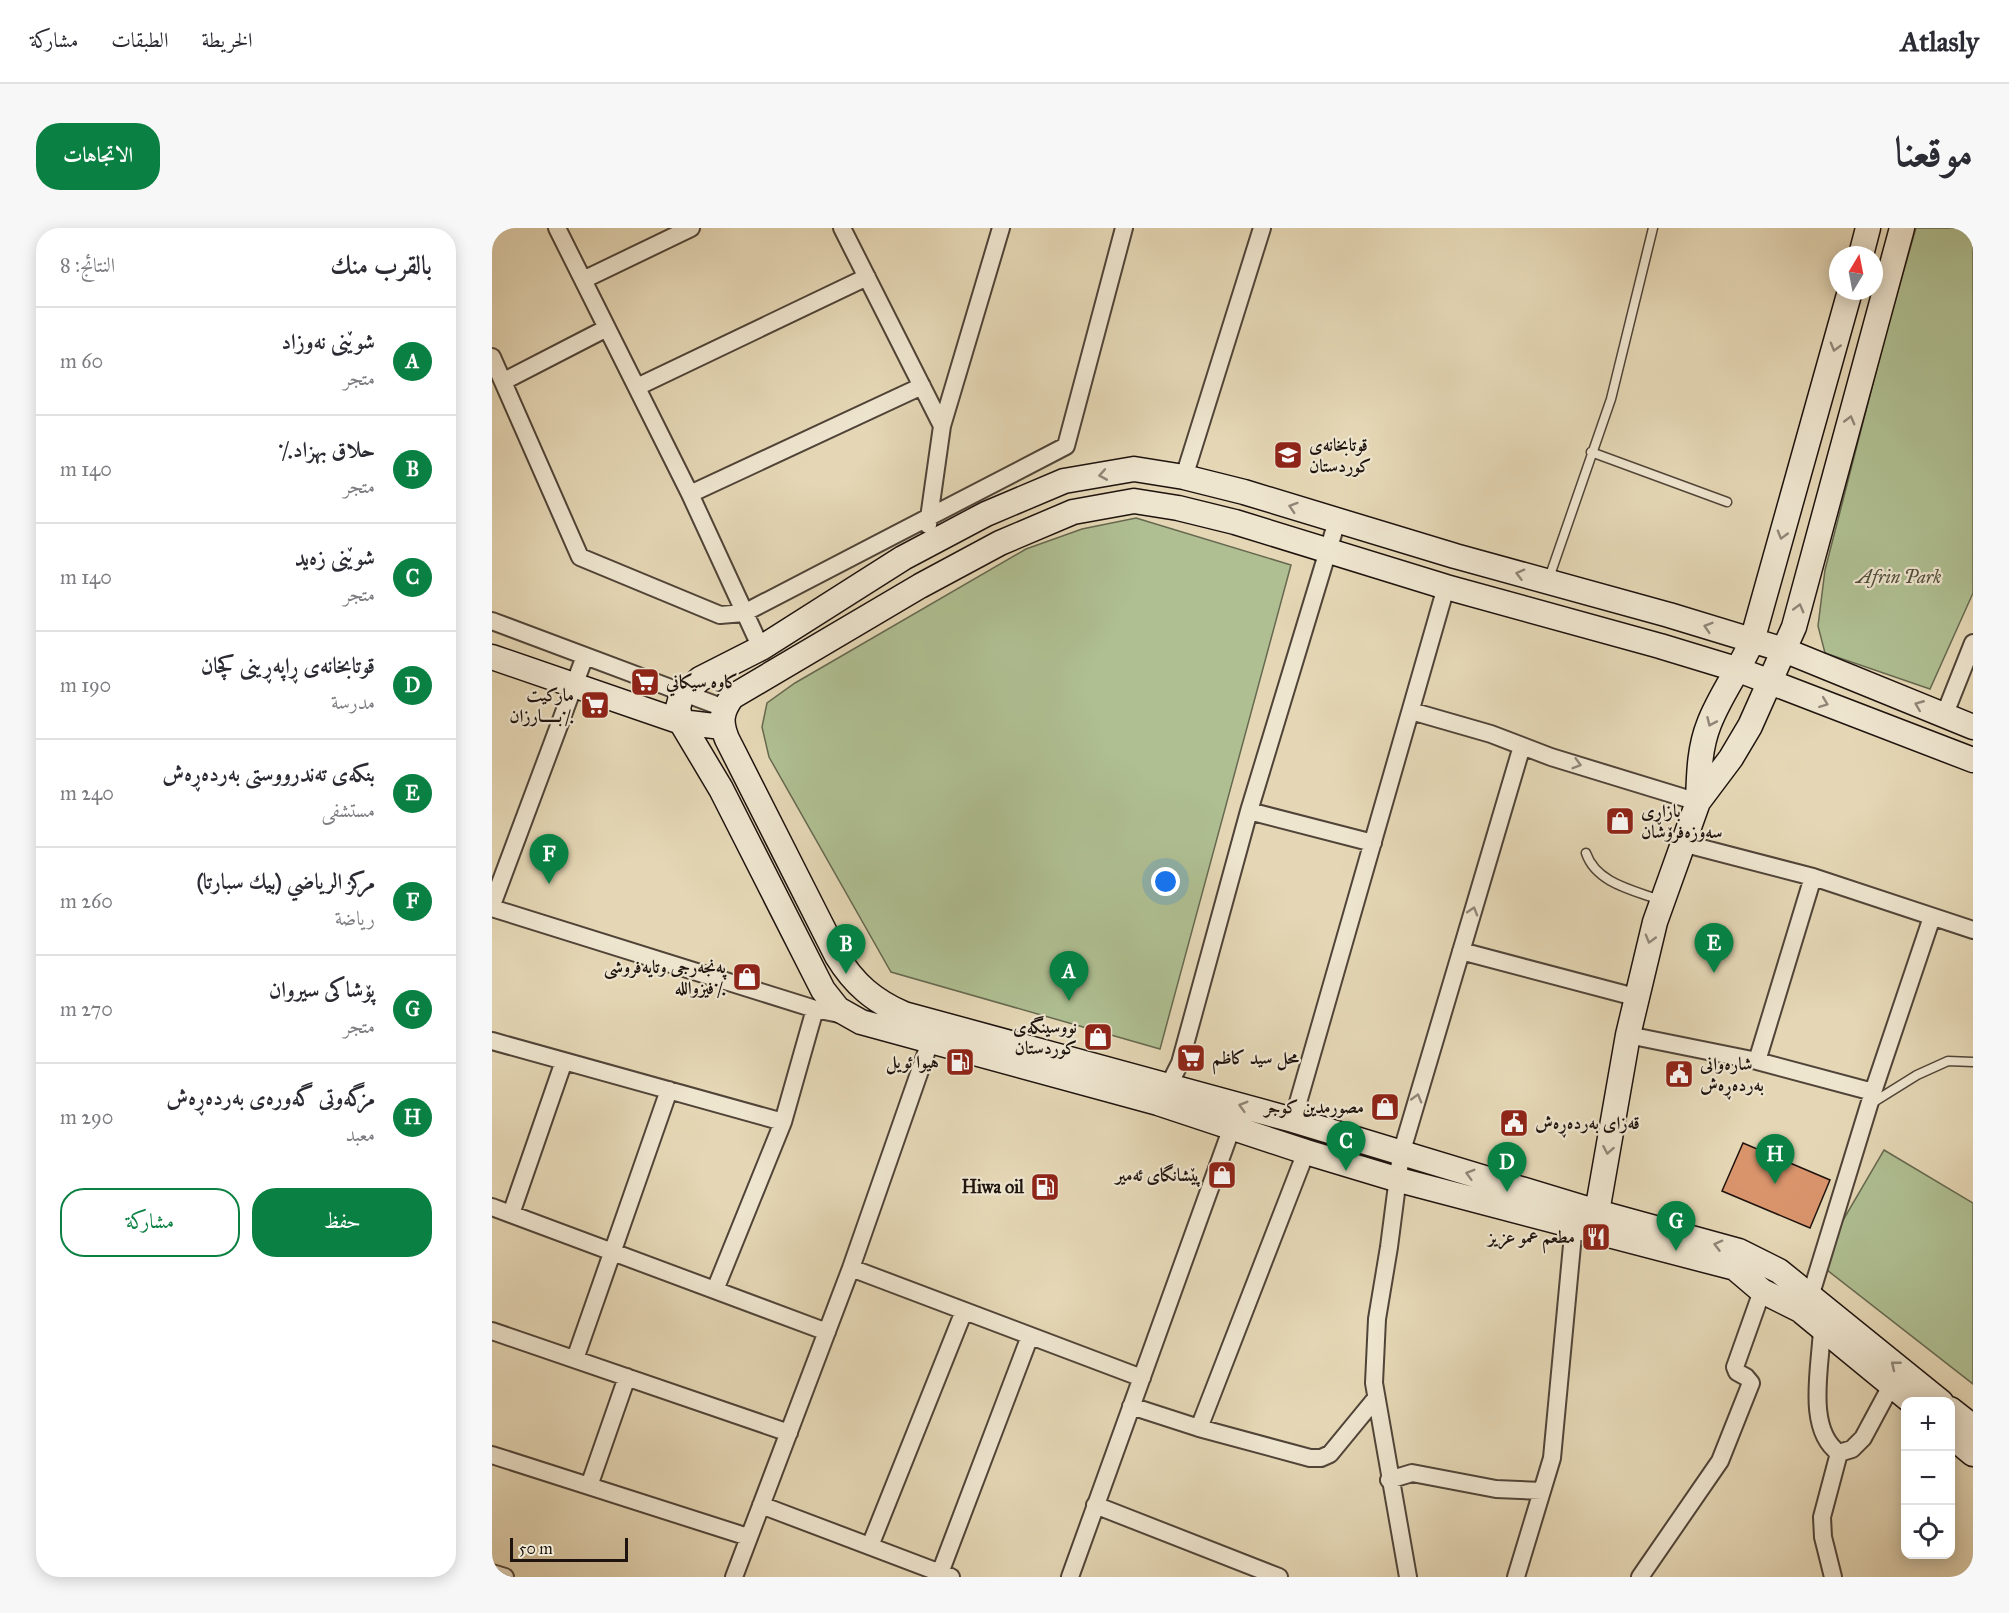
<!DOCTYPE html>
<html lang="ar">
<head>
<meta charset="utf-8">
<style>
	:root { --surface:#fff; --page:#f7f7f7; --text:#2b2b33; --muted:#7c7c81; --line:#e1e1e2; --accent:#0b8043 }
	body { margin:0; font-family:"IM FELL Great Primer",Amiri,serif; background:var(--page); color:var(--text); direction:rtl }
	.controls { position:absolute; right:18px; bottom:18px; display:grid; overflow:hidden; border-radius:12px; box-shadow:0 3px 15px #0003 }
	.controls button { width:54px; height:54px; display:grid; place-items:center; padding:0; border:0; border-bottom:2px solid var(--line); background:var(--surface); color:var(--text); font:30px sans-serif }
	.compass { position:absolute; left:1337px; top:18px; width:54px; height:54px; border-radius:50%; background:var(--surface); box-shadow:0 3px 15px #0003; rotate:10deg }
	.scale { position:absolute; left:18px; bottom:15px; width:118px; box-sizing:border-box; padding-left:6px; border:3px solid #1e130e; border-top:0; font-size:16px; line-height:21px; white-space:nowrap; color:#1e130e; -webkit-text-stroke:4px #eee5cf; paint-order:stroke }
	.you { position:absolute; left:674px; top:654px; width:21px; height:21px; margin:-15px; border:4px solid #fff; border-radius:50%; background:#1a73e8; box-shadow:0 0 0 9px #1a73e833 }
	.badge { display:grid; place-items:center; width:39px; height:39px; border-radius:50%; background:var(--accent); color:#fff; font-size:20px; font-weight:700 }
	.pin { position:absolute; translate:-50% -50px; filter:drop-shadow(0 2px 3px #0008) }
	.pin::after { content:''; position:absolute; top:32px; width:21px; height:18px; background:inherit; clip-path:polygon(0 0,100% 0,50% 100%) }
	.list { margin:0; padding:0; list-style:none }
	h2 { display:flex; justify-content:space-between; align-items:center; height:78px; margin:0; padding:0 24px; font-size:26px }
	h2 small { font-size:20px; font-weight:400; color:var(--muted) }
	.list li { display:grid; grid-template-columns:39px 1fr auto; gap:18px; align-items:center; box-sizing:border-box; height:108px; padding:0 24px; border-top:2px solid var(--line) }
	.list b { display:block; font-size:22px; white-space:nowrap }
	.list p { margin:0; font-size:20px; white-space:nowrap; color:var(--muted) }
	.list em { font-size:20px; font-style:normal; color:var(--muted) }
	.actions { display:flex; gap:12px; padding:18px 24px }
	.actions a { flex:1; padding:14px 0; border:2px solid var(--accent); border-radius:24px; text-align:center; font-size:21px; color:var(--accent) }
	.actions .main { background:var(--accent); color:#fff }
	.icon { flex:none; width:33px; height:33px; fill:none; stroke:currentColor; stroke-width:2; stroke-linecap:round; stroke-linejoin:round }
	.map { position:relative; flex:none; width:1481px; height:1349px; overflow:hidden; direction:ltr; border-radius:24px }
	header { display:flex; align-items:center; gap:36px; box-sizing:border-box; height:84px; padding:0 30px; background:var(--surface); border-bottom:2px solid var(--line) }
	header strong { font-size:28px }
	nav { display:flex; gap:33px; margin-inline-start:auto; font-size:21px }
	.intro { display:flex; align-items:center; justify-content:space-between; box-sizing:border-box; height:144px; padding:0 36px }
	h1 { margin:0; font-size:42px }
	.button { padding:15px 27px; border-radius:24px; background:var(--accent); color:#fff; font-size:21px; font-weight:700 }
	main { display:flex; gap:36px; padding:0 36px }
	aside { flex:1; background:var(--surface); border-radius:24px; box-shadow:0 3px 15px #0003 }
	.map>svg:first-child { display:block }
</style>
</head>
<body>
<header>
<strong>Atlasly</strong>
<nav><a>الخريطة</a><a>الطبقات</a><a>مشاركة</a></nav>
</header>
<div class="intro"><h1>موقعنا</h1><a class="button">الاتجاهات</a></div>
<main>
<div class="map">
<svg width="1481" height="1349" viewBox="0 0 1481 1349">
	<rect width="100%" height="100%" fill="#e5d7b5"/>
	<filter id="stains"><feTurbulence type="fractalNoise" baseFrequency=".00333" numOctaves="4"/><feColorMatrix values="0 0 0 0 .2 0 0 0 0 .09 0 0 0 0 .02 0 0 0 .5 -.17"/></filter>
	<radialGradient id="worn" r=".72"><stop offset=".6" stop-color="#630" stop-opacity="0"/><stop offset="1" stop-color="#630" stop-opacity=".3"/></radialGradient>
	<path fill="#afbf92" stroke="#666950" stroke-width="1.5" d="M1424 0H1481V365L1438 461 1333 425 1326 398 1333 342 1395 101Z
		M644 290 799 337 668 821 399 744 277 529 270 499 275 475 303 455 534 321 590 301Z
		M1392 922 1481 975V1156L1326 1035Z"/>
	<path fill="#d9946c" stroke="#1e130e" stroke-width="1.5" d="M1251 915 1338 952 1318 1000 1230 963Z"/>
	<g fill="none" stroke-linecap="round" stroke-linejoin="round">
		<g stroke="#504438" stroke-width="11">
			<path id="service" d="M1099 224 1235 274
				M1056 353 1119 171 1161 0
				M1094 625C1104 655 1141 662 1168 672
				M1380 875 1425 847 1456 833 1481 834"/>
		</g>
		<g stroke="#504438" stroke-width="20">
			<path id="minor" d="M65 0 198 266 269 420
				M350 0 450 198 436 297
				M91 52 199 0
				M0 129 88 329 228 387 252 385 574 218 632 0
				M12 153 115 100
				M145 159 375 49
				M450 198 509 0
				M692 249 770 0
				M198 266 430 158
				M0 393 232 480
				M919 483 999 506 1059 529 1206 574
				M1452 488 1481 415
				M757 583 881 615
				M1190 615 1321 649 1481 702
				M0 677 93 428
				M0 680 323 781 352 787
				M969 723 1143 769
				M1136 807 1265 833 1381 864
				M0 813 291 894
				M1265 833 1321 649
				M677 857 688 835 757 583 845 293
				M801 892 954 359
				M0 979 335 1104
				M19 986 72 833
				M359 1040 650 1150
				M223 1062 291 894 323 781
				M1318 1069 1381 864 1440 689
				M1330 1100C1329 1137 1313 1201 1347 1225L1360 1221 1371 1210 1400 1156
				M0 1103 297 1205
				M83 1131 177 862
				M639 1178 707 1200 818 1230H829L838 1226 884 1170
				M707 1200 814 924
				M0 1227 256 1309
				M897 1252 920 1245 1004 1261 1050 1263
				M97 1258 135 1149
				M269 1277 459 1349
				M603 1277 787 1349
				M378 1318 472 1083
				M0 1345 13 1349
				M448 1345 538 1108
				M242 1349 359 1040 439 811
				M578 1349 740 899
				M916 1349 882 1155 885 1091 897 1019 909 926 1030 518
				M1024 1349 1060 1230 1082 996
				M1148 1349 1228 1233 1259 1155 1254 1149 1245 1144 1243 1139 1270 1063
				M1341 1349 1331 1309 1330 1289 1347 1225"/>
		</g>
		<g stroke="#1e130e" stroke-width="27">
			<path id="secondary" d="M1369 27 1376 0
				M0 429 189 494 230 499
				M1206 574C1207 548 1207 521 1217 496 1228 467 1248 441 1260 413L1358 63
				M1105 984 1136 807 1163 694 1206 574 1239 530 1258 498 1302 399 1410 0
				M1420 1174 1308 1082 1270 1063 1243 1040 907 952 814 924 666 875 369 794 346 781 331 762 229 561 189 494 186 480 189 469 208 451 269 420 411 330 494 286 572 253 642 241 692 249 752 264 963 328 1177 387 1292 422 1481 499
				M1449 1174 1287 1043 1247 1023 1105 984 801 892 412 786C382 773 362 756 345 728L235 511C228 494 229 484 240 469L428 358 508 315 581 284 642 273 686 280 743 294 954 359 1168 418 1247 442 1481 532
				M1458 1181 1481 1199
				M1458 1207 1481 1226"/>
		</g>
		<use href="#service" stroke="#eee5cf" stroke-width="8"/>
		<use href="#minor" stroke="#eee5cf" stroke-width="16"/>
		<use href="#secondary" stroke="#eee5cf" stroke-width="24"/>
	</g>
	<defs><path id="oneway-chevron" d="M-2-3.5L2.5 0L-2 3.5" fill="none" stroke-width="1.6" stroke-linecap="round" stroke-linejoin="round" transform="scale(1.5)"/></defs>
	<g stroke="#908678">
		<use href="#oneway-chevron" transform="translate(1343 119) rotate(106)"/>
		<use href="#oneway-chevron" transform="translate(1358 192) rotate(-75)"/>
		<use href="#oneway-chevron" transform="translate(611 247) rotate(170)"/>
		<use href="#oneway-chevron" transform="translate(801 279) rotate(-162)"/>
		<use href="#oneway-chevron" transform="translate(1290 307) rotate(106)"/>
		<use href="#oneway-chevron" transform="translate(1028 346) rotate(-165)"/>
		<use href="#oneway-chevron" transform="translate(1307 380) rotate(-75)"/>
		<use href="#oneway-chevron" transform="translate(1216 399) rotate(-163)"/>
		<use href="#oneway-chevron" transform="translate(1332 475) rotate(21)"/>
		<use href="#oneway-chevron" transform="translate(1427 477) rotate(-158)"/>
		<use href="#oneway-chevron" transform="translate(1219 494) rotate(114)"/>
		<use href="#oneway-chevron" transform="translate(1085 536) rotate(16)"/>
		<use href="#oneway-chevron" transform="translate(981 683) rotate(-73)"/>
		<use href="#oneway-chevron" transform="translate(1158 711) rotate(106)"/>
		<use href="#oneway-chevron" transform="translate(925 870) rotate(-74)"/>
		<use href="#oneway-chevron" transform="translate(751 878) rotate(-164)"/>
		<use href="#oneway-chevron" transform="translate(1116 922) rotate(100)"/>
		<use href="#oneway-chevron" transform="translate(978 946) rotate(-164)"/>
		<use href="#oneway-chevron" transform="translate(1226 1017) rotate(-165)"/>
		<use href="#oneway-chevron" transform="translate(1403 1137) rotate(-141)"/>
	</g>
	<defs>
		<g id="school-square" transform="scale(1.5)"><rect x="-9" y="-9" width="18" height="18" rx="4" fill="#8f2418" stroke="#eee5cf"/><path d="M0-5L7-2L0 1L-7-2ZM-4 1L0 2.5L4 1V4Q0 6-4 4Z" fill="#fff"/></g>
		<g id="supermarket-square" transform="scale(1.5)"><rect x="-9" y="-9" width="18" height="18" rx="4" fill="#8f2418" stroke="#eee5cf"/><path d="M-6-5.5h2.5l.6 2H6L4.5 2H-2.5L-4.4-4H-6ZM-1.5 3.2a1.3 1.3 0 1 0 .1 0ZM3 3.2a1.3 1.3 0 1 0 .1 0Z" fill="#fff"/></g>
		<g id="shop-square" transform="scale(1.5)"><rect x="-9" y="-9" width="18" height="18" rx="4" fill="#8f2418" stroke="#eee5cf"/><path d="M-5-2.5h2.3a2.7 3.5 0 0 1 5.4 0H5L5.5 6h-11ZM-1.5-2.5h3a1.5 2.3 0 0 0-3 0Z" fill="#fff"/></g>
		<g id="fuel-square" transform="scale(1.5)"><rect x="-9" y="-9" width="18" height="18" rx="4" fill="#8f2418" stroke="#eee5cf"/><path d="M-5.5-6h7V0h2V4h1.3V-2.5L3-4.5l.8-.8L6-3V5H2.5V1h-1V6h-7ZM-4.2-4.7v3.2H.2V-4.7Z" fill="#fff"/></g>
		<g id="civic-square" transform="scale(1.5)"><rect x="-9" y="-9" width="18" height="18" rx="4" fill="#8f2418" stroke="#eee5cf"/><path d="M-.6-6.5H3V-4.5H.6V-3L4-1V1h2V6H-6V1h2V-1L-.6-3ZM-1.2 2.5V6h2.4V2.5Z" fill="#fff"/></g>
		<g id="restaurant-square" transform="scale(1.5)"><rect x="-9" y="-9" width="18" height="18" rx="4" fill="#8f2418" stroke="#eee5cf"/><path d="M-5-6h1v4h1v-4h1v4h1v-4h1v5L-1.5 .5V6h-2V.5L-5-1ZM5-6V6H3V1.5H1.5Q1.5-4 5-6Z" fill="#fff"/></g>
	</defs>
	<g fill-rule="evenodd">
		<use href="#school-square" x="796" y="227"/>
		<use href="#supermarket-square" x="153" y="454"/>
		<use href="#supermarket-square" x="103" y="477"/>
		<use href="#shop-square" x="1128" y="593"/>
		<use href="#shop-square" x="255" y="749"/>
		<use href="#shop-square" x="606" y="809"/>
		<use href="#supermarket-square" x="699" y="830"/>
		<use href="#fuel-square" x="468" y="834"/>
		<use href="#civic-square" x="1187" y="846"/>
		<use href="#shop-square" x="893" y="879"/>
		<use href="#civic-square" x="1022" y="895"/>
		<use href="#shop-square" x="730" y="947"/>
		<use href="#fuel-square" x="553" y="959"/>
		<use href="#restaurant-square" x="1104" y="1009"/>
	</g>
	<g text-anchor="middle" stroke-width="4.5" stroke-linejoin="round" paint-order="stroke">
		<g font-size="18" font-weight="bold" fill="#1e130e" stroke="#eee5cf" text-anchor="end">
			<text x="817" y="223" text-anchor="start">قوتابخانەی<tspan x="817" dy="21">کوردستان</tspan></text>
			<text x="174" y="460" text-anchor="start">كاوه سيكاني</text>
			<text x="82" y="473">ماركیت<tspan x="82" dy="21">بـــــارزان٪</tspan></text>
			<text x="1149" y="589" text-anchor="start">بازاڕی<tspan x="1149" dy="21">سەوزەفرۆشان</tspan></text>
			<text x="234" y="745">پەنجەرجی وتایەفروشی<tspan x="234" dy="21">فیزواللە٪</tspan></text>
			<text x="585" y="805">نووسینگەی<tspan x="585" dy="21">کوردستان</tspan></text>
			<text x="720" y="836" text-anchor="start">محل سيد كاظم</text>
			<text x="447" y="840">هيوا ئويل</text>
			<text x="1208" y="842" text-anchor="start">شارەوانی<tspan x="1208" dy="21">بەردەڕەش</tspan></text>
			<text x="872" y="885">مصورمدین كوجر</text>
			<text x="1043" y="901" text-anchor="start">قەزای بەردەڕەش</text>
			<text x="709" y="953">پێشانگای ئەمیر</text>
			<text x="532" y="965">Hiwa oil</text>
			<text x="1083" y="1015">مطعم عمو عزيز</text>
		</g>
		<g font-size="18" font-style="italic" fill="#514f3c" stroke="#eee5cf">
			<text x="1407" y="355">Afrin Park</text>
		</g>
	</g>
	<rect width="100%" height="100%" filter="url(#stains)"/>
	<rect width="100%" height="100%" fill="url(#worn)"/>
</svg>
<div class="controls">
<button>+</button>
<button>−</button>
<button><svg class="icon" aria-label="locate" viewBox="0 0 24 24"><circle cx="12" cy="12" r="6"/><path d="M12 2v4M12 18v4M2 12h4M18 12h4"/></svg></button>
</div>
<svg class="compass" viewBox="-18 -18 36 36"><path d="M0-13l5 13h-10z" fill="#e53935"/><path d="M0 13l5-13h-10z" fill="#7c7c81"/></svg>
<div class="scale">50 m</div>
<div class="you"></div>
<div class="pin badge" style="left:577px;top:773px">A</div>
<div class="pin badge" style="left:354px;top:746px">B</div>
<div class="pin badge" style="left:854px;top:943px">C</div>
<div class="pin badge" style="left:1015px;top:964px">D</div>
<div class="pin badge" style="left:1222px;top:745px">E</div>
<div class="pin badge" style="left:57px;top:656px">F</div>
<div class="pin badge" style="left:1184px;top:1023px">G</div>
<div class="pin badge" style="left:1283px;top:956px">H</div>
</div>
<aside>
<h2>بالقرب منك<small>النتائج: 8</small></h2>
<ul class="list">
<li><span class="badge">A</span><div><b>شوێنی نەوزاد</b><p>متجر</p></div><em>60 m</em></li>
<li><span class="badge">B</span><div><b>حلاق بهزاد٪</b><p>متجر</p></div><em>140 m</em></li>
<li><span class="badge">C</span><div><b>شوێنی زەید</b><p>متجر</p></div><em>140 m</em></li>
<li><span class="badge">D</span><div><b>قوتابخانەی ڕاپەڕینی کچان</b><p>مدرسة</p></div><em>190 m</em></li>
<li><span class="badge">E</span><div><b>بنکەی تەندرووستی بەردەڕەش</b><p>مستشفى</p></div><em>240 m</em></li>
<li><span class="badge">F</span><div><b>مركز الرياضي (بيك سبارتا)</b><p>رياضة</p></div><em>260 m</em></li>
<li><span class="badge">G</span><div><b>پۆشاکی سیروان</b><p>متجر</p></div><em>270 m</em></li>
<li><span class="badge">H</span><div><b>مزگەوتی گەورەی بەردەڕەش</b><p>معبد</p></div><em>290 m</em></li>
</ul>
<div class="actions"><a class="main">حفظ</a><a>مشاركة</a></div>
</aside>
</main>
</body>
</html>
